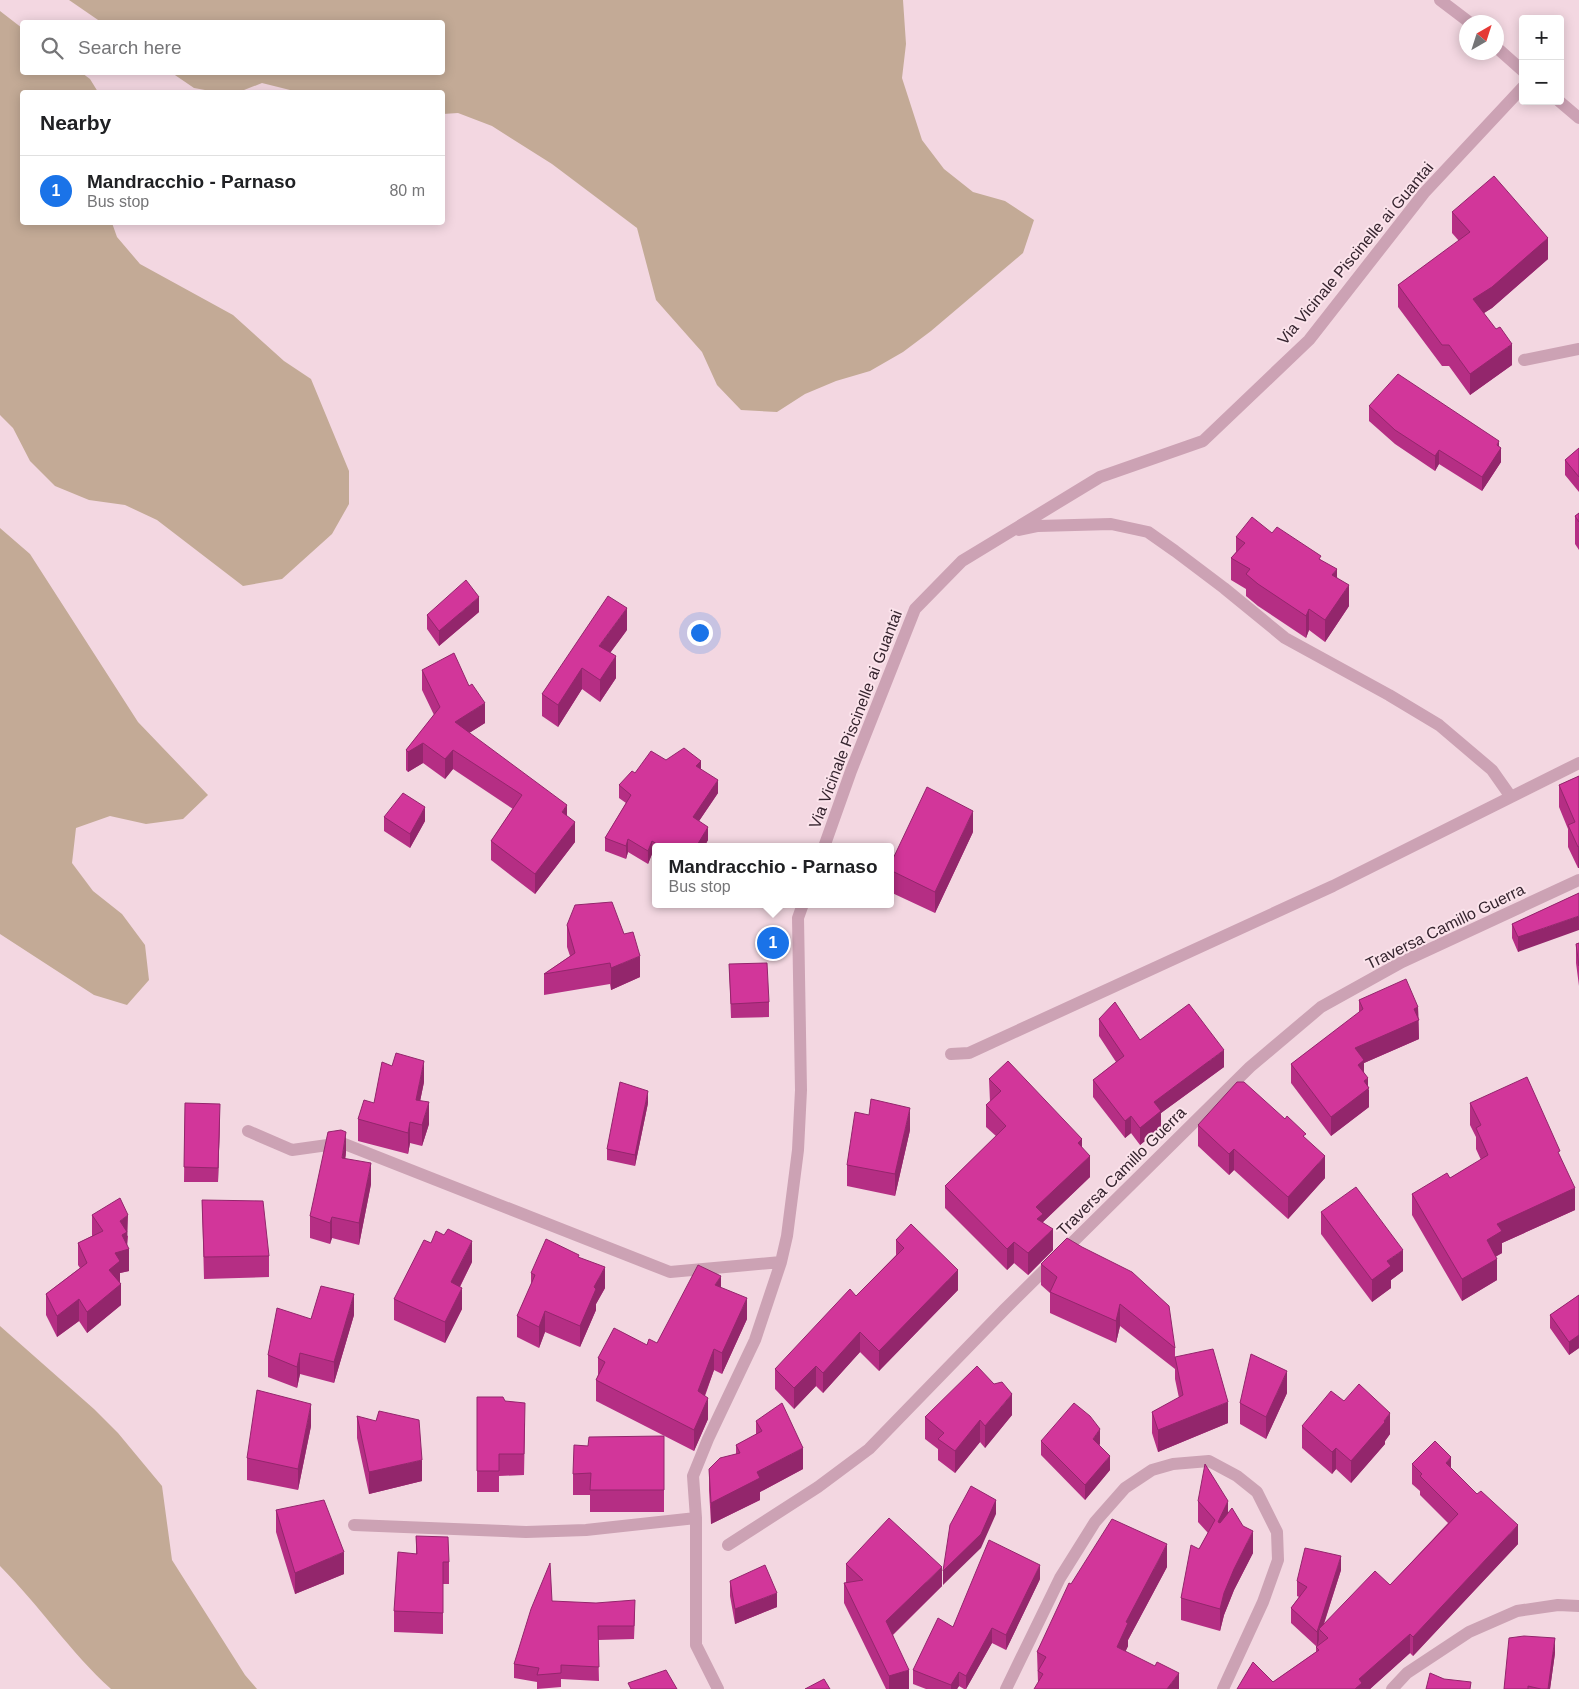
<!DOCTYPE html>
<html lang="en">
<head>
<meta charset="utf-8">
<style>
	:root { --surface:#fff; --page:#f6f6f6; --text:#202124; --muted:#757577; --line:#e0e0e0; --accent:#1a73e8 }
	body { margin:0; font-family:Helvetica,sans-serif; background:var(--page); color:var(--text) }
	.controls { position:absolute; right:15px; top:15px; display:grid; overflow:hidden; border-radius:5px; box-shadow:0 2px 12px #0003 }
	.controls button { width:45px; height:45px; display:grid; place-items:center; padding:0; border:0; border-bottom:1px solid var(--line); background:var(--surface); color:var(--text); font:25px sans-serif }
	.compass { position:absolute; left:1459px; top:15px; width:45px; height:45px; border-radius:50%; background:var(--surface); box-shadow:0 2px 12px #0003; rotate:39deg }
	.you { position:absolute; left:699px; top:632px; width:18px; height:18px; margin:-12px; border:4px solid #fff; border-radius:50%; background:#1a73e8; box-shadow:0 0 0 8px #1a73e833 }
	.badge { display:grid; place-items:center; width:32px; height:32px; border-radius:50%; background:var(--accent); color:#fff; font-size:16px; font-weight:700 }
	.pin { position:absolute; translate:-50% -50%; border:2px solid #fff; box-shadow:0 1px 5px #0006 }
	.popup { position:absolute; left:652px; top:843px; width:242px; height:65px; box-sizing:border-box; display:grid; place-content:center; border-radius:5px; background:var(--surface); filter:drop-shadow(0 1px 4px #0005); font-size:16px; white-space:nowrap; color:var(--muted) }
	.popup b { font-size:19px; color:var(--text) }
	.popup::after { content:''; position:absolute; left:50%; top:100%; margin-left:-10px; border:10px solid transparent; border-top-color:var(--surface) }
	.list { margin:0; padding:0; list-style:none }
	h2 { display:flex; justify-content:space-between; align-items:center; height:65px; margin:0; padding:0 20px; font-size:21px }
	h2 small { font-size:16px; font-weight:400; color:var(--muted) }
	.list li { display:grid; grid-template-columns:32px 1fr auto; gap:15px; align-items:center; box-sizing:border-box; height:70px; padding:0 20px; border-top:1px solid var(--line) }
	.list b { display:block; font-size:19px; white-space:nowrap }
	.list p { margin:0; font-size:16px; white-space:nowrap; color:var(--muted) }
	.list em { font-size:16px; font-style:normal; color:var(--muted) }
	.icon { flex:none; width:28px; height:28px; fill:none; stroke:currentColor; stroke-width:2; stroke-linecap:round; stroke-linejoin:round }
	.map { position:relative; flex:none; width:1579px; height:1689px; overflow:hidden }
	.search { position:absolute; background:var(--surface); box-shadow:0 2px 12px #0003; left:20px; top:20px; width:425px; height:55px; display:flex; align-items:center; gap:12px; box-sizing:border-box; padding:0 18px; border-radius:5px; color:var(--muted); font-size:19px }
	.panel { position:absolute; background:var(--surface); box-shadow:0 2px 12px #0003; left:20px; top:90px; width:425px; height:135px; border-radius:5px }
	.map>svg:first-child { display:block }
</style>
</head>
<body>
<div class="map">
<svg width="1579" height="1689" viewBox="0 0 1579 1689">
	<rect width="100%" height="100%" fill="#f3d7e1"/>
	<path fill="#c3aa96" d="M69 0H903L906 44 902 78 922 140 944 169 973 192 1005 201 1034 220 1023 253 931 331 903 352 870 371 836 381 805 394 777 412 741 410 717 385 702 352 656 300 637 228 552 164 492 126 458 113 443 114 442 92H298L262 83 239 92H216L194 88 172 73 442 72V22H101Z
		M0 11 22 28V72L82 73 90 79 98 92H22V222L112 223 117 237 140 264 233 315 284 361 311 379 349 471V504L332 534 282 579 243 586 157 520 125 505 89 500 55 486 30 461 13 428 0 415Z
		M0 528 30 554 138 722 208 795 183 819 146 824 110 816 76 828 72 863 93 891 122 914 145 945 149 980 127 1005 94 995 0 934Z
		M0 1326 94 1409 118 1433 162 1486 172 1560 245 1675 257 1689H111C70 1652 39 1605 0 1566Z"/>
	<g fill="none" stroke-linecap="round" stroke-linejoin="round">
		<path stroke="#cca2b4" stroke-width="12" d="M1440 0 1469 22
			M1496 47 1523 71
			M1559 101 1579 118
			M1524 360 1579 349
			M1019 530 1038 526 1111 524 1148 532 1175 551 1224 588 1285 638 1389 695 1439 725 1492 770 1511 797
			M824 847 851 771 915 609 962 561 1100 477 1203 441 1309 340 1424 193 1523 87
			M951 1054 969 1053 1333 886 1579 763
			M248 1131 292 1150 342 1143 670 1272 781 1262
			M354 1525 526 1532 586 1530 696 1518
			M728 1545 818 1487 869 1449 1004 1310 1250 1067 1321 1007 1402 962 1579 880
			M718 1689 696 1645V1518L693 1476 708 1439 755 1340 781 1262 787 1236 798 1150 801 1090 798 918 803 904
			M1006 1689 1060 1578 1095 1522 1125 1488 1152 1470 1173 1464 1209 1461 1237 1476 1257 1492 1277 1532 1278 1560 1263 1602 1223 1689
			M1392 1689 1407 1673 1469 1632 1517 1611 1558 1605 1579 1606"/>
	</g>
	<path fill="#b52e84" d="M1452 212 1548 259 1492 308 1484 313 1512 365 1470 395 1449 366H1442L1398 307V285L1459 241 1452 233Z
		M1369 406 1499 446 1501 462 1482 491 1439 464 1435 471 1395 444 1369 421Z
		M1579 448V492L1565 475V460Z
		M1579 513V550L1575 544V516Z
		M1272 533 1321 560 1337 577 1349 606 1325 642 1309 630 1306 638 1258 606 1246 596V589L1231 580V558L1236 552V537Z
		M479 612 439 646 427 629V615Z
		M627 630 610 653 616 678 600 702 582 689 558 727 542 716V694Z
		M422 670 485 723 469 733 567 816 575 842 535 894 491 860V841L513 809 453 769 445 779 423 763 408 772 406 770V750L434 715 422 690Z
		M666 760 701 769 718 793 699 821 708 840 704 847H656V856L652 854 648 864 628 852 626 859 605 851V838L626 803 619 798V785L635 773Z
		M1579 776V868H1578L1568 847V829L1559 807V785Z
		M384 817 425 821 410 848 384 831Z
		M973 832 935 913 890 892V865Z
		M1579 893 1518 952 1512 938V924Z
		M567 925 640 977 611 990 610 984 544 995V974L570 956 567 947Z
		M1579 943V986L1576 963V944Z
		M729 964 769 1002V1017L731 1018Z
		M1359 1000 1418 1007 1419 1039 1364 1063V1073L1368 1086 1369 1107 1331 1136 1291 1083V1064L1359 1013Z
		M1099 1019 1140 1040 1224 1067 1161 1113V1128L1140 1145 1131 1133 1125 1138 1093 1097V1080L1116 1062 1099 1036Z
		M989 1079 1082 1147 1090 1177 1043 1222 1053 1250 1028 1275 1014 1263 1007 1270 945 1208V1186L996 1136 986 1127V1105L990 1102Z
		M424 1082 420 1101 429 1124 422 1146 410 1143 408 1154 358 1141V1119Z
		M185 1103 220 1119 218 1182H184Z
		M648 1103 635 1166 607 1160V1149Z
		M1470 1103 1560 1156 1575 1210 1502 1243V1253L1496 1256 1497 1280 1462 1301 1412 1215V1194L1450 1178 1481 1160 1476 1149V1137L1470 1125Z
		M1198 1125 1306 1139 1325 1178 1288 1219 1234 1170 1229 1175 1198 1146Z
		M910 1130 895 1196 847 1186V1165Z
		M346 1153 345 1159 371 1184 359 1245 332 1238 330 1244 310 1238V1216Z
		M202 1200 269 1256V1277L204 1279Z
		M1321 1212 1403 1271 1391 1280V1288L1372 1302 1321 1234Z
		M92 1215 128 1236 127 1246 129 1271 120 1273V1282L121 1305 87 1333 79 1321 57 1337 46 1315V1294L80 1268 78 1265V1243L92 1236Z
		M1067 1238 1175 1348V1357L1228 1423 1158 1452 1152 1433V1412L1179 1398 1175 1379V1369L1120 1326 1116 1343 1050 1313V1293L1041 1285V1264Z
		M896 1240 958 1290 879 1371 860 1352 823 1393 816 1386 794 1409 775 1389V1369L856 1296 896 1255Z
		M579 1258 605 1288 596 1304V1310L580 1347 545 1332 539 1348 517 1337V1316L531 1285V1273Z
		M472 1262 460 1287 462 1309 445 1343 394 1320V1299Z
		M721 1288 747 1319 722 1374 714 1370 705 1396 708 1419 694 1451 596 1401V1380L598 1375V1358L647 1345 657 1343Z
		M1579 1295V1348L1569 1355 1550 1328V1315Z
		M354 1315 334 1383 300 1374 297 1388 268 1377V1355L311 1319Z
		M1287 1393 1266 1439 1240 1424V1403Z
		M477 1397 505 1401 525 1424 524 1475 499 1476V1492H477Z
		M1344 1401 1390 1434 1385 1441V1444L1351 1483 1336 1469 1332 1474 1302 1448V1426Z
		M1012 1415 985 1448 980 1442 955 1473 938 1460V1449L925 1439V1417Z
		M357 1416 422 1481 369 1494 357 1438Z
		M756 1421 803 1469 760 1492V1500L711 1524 709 1490V1469L736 1454V1445L756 1435Z
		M311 1426 298 1490 247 1480V1458Z
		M664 1436V1512H590V1495H573V1474L588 1446Z
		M1041 1441 1100 1444 1099 1445 1110 1470 1085 1500 1041 1455Z
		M1412 1464 1451 1469 1518 1544 1413 1656 1410 1653 1370 1689H1237L1273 1682 1316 1652V1646L1291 1623V1608L1299 1597 1297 1596V1581L1341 1570 1324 1624 1390 1585 1448 1523 1420 1495V1491L1412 1484Z
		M1198 1501 1228 1514 1253 1553 1234 1590 1224 1615 1220 1631 1181 1620V1598L1199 1549 1208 1533 1198 1522Z
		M276 1510 344 1574 295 1594 276 1532Z
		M416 1536 449 1562V1584H443V1634L394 1632V1611L416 1554Z
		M846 1564 942 1586 893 1635 909 1689H886L844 1603V1583H846Z
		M1167 1567 1128 1640V1646L1125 1652 1179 1689 1038 1683 1037 1652 1071 1584Z
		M1040 1579 1006 1650 992 1643 966 1689H964L959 1686 957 1689H926L913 1684V1670L953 1627Z
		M730 1581 777 1607 735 1624 730 1596Z
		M552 1601 635 1614 634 1639 598 1640 599 1681 561 1679V1687L537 1689V1682L514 1678V1664Z
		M1555 1653 1550 1689H1504Z"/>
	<path fill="#93266c" d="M1548 238V259L1492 308 1473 320V299Z
		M1512 344V365L1470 395V374Z
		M1499 441V450L1501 448V462L1482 491V477Z
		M1439 450V464L1435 471V456Z
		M1337 569V591L1332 575Z
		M1349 585V606L1325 642V620Z
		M479 597V612L439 646V631Z
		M627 608V630L599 668V646Z
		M1309 609V630L1306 638V616Z
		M616 656V678L600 702V680Z
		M582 668V689L558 727V705Z
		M485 703V723L455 742V722Z
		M423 743V763L408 772V752Z
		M453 750V769L445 779V759Z
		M701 761V774L696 766Z
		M718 780V793L693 830V817Z
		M567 805V825L562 812Z
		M425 807V821L410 848V834Z
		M973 811V832L935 913V892Z
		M575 822V842L535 894V874Z
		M708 827V840L704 847H696Z
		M628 839V852L626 859V846Z
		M652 841V854L648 864V851Z
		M1579 846V868H1578V847Z
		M1579 916V930L1518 952V937Z
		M640 956V977L611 990V968Z
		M1418 1007 1419 1039 1364 1063V1079L1358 1066 1355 1048 1414 1009Z
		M1224 1050V1067L1161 1113V1128L1140 1145V1128L1154 1102Z
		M424 1061V1082L416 1121V1100Z
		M1368 1078V1090L1369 1088V1107L1331 1136V1117L1364 1081Z
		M648 1091V1103L635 1166V1155Z
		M429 1102V1124L422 1146V1125Z
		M220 1104V1119L218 1182V1168Z
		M910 1108V1130L895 1196V1174Z
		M1131 1116V1133L1125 1138V1121Z
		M410 1122V1143L408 1154V1133Z
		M346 1132V1153L342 1180V1158Z
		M1082 1139V1160L1078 1143Z
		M1234 1149V1170L1229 1175V1154Z
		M1090 1156V1177L1043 1222V1235L1037 1241 1036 1207Z
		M1325 1156V1178L1288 1219V1197Z
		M371 1163V1184L359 1245V1223Z
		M1575 1188V1210L1502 1243V1253L1487 1262V1240L1497 1224Z
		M128 1215 127 1249H129V1271L120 1273V1282L109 1291V1270L115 1253 120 1221Z
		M332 1217V1238L330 1244V1223Z
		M1053 1229V1250L1028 1275V1253Z
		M472 1241V1262L451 1304V1282Z
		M1014 1242V1263L1007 1270V1249Z
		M1403 1250V1271L1391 1280V1288L1372 1302V1280L1387 1261Z
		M1497 1259V1280L1462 1301V1279Z
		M605 1267V1288L596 1304V1310L580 1347V1326L594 1287Z
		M958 1270V1290L879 1371V1351Z
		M721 1276V1297L715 1285Z
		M121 1284V1305L87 1333V1312Z
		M462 1288V1309L445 1343V1322Z
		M354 1294V1315L334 1383V1362Z
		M747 1298V1319L722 1374V1353Z
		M79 1299V1321L57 1337V1316Z
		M1120 1304V1326L1116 1343V1321Z
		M545 1311V1332L539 1348V1327Z
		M860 1332V1352L823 1393V1373Z
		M1579 1335V1348L1569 1355V1342Z
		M714 1349V1370L698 1413V1391Z
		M300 1353V1374L297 1388V1367Z
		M816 1366V1386L794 1409V1388Z
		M1287 1371V1393L1266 1439V1417Z
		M1012 1394V1415L985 1448V1426Z
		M708 1398V1419L694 1451V1430Z
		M1228 1402V1423L1158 1452V1430Z
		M311 1404V1426L298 1490V1469Z
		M1390 1413V1434L1385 1441V1444L1351 1483V1461L1384 1421Z
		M980 1420V1442L955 1473V1451Z
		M1100 1429V1444L1093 1454V1439Z
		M803 1448V1469L760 1492V1500L711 1524V1503L757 1472Z
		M1336 1448V1469L1332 1474V1452Z
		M1110 1456V1470L1085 1500V1485Z
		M1451 1457V1477L1446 1463Z
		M422 1460V1481L369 1494V1472Z
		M996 1500V1514L981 1548 943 1585V1571Z
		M1228 1501V1522L1218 1543V1522Z
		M1518 1525V1544L1413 1656V1637Z
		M1253 1531V1553L1234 1590 1224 1615 1220 1631V1609L1224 1593 1234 1569Z
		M1167 1544V1567L1128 1640V1646L1117 1670V1647L1126 1622Z
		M344 1552V1574L295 1594V1573Z
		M1341 1556V1570L1321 1632 1319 1629V1640L1317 1647V1632Z
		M1040 1565V1579L1006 1650V1635Z
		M942 1567V1586L886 1641V1621Z
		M777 1593V1607L735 1624V1609Z
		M992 1628V1643L966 1689V1676Z
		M1410 1634V1653L1370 1689H1355L1359 1679Z
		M1555 1638V1653L1550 1689H1548Z
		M909 1670V1689H889V1676Z
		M959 1672V1686L957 1689H951V1685Z
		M1179 1673V1689H1167Z"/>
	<path fill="#d2369a" stroke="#93266c" d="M1494 176 1548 238 1492 287 1473 299 1496 329 1500 327 1512 344 1470 374 1449 345H1442L1398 285 1470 232 1452 212Z
		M1398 374 1499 441 1497 445 1501 448 1482 477 1439 450 1435 456 1395 430 1369 406Z
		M1579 448V477L1565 460Z
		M1579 513V522L1575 516Z
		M1252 517 1272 533 1277 527 1321 556 1319 559 1337 569 1332 575 1349 585 1325 620 1309 609 1306 616 1258 584 1246 574 1250 569 1231 558 1245 543 1236 537Z
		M466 580 479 597 439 631 427 615Z
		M608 596 627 608 599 646 616 656 600 680 582 668 558 705 542 694Z
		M454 653 469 686 472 684 485 703 455 722 567 805 562 812 575 822 535 874 491 841 522 795 453 750 445 759 423 743 408 752 406 750 440 707 422 670Z
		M684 748 701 761 696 766 718 780 693 817 708 827 696 847H662L652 841 648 851 628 839 626 846 605 838 631 795 619 785 632 771 635 773 651 751 666 760Z
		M1579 776V846L1578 847 1568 825 1575 822 1559 785Z
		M927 787 973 811 935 892 890 870V865Z
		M403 793 425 807 410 834 384 817Z
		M1579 893V916L1518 937 1512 924Z
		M612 902 624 934 633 932 640 956 611 968 610 963 544 974 575 953 567 925 575 905Z
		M1579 943V966L1576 944Z
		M767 963 769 1002 731 1004 729 964Z
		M1406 979 1418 1007 1414 1009 1419 1020 1355 1048 1364 1060 1358 1065 1368 1078 1364 1081 1369 1088 1331 1117 1291 1064 1363 1009 1359 1000Z
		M1115 1002 1140 1040 1189 1004 1224 1050 1154 1102 1161 1111 1140 1128 1131 1116 1125 1121 1093 1080 1124 1056 1099 1019Z
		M396 1053 424 1061 416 1100 429 1102 422 1125 410 1122 408 1133 358 1119 364 1100 374 1103 382 1062 392 1066Z
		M1008 1061 1082 1139 1078 1143 1090 1156 1036 1207 1043 1214 1037 1219 1053 1229 1028 1253 1014 1242 1007 1249 945 1186 1006 1126 986 1105 1001 1091 989 1079Z
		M1527 1077 1560 1151 1558 1152 1575 1188 1497 1224 1502 1231 1487 1240 1497 1259 1462 1279 1412 1194 1447 1173 1450 1178 1488 1155 1476 1128 1481 1125 1470 1103Z
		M620 1082 648 1091 635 1155 607 1149Z
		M1237 1082H1244L1285 1119 1287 1116 1306 1134 1303 1136 1325 1156 1288 1197 1234 1149 1229 1154 1198 1125Z
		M871 1099 910 1108 895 1174 847 1165 855 1112 869 1115Z
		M185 1103 220 1104 218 1168 184 1167Z
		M341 1130 346 1132 342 1158 371 1163 359 1223 332 1217 330 1223 310 1216 328 1132Z
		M1356 1187 1403 1250 1387 1261 1391 1266 1372 1280 1321 1212Z
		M120 1198 128 1215 120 1221 127 1232 122 1235 129 1249 115 1253 120 1261 109 1270 121 1284 87 1312 79 1299 57 1316 46 1294 87 1263 78 1243 103 1231 92 1215Z
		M202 1200 263 1201 269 1256 204 1257Z
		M911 1224 958 1270 879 1351 860 1332 823 1373 816 1366 794 1388 775 1369 850 1289 856 1296 904 1248 896 1240Z
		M448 1229 472 1241 451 1282 462 1288 445 1322 394 1299 424 1240 431 1243 436 1231 444 1235Z
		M1067 1238 1082 1247 1132 1272 1169 1306 1175 1348 1120 1304 1116 1321 1050 1292 1057 1277 1041 1264Z
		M546 1239 579 1255 578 1257 605 1267 594 1287 596 1289 580 1326 545 1311 539 1327 517 1316 535 1275 531 1273Z
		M698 1265 721 1276 715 1285 747 1298 722 1353 714 1349 698 1391 708 1398 694 1430 596 1380 605 1362 598 1358 614 1328 647 1345 649 1339 657 1343Z
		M321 1286 354 1294 334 1362 300 1353 297 1367 268 1355 277 1308 311 1319Z
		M1579 1295V1335L1569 1342 1550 1315Z
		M1213 1349 1228 1402 1158 1430 1152 1412 1183 1395 1175 1357Z
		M1251 1354 1287 1371 1266 1417 1240 1403Z
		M977 1366 994 1384 1002 1382 1012 1394 985 1426 980 1420 955 1451 938 1439 944 1433 925 1417Z
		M1359 1384 1390 1413 1384 1421 1385 1422 1351 1461 1336 1448 1332 1452 1302 1426 1331 1391 1344 1401Z
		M257 1390 311 1404 298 1469 247 1458Z
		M477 1397H503L505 1401 525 1403 524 1454H499V1471H477Z
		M782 1403 803 1448 757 1472 760 1478 711 1503 709 1469 720 1458 740 1453 736 1445 762 1431 756 1421Z
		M1074 1403 1090 1416 1100 1429 1093 1439 1110 1456 1085 1485 1041 1441Z
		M379 1411 419 1420 422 1460 369 1472 357 1416 376 1421Z
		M664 1436V1490H590L591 1473 573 1474 574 1445 588 1446 589 1437Z
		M1435 1441 1451 1457 1446 1463 1477 1494 1481 1491 1518 1525 1413 1637 1410 1634 1359 1679 1362 1683 1355 1689H1237L1253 1662 1273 1682 1319 1650 1316 1647 1328 1638 1319 1629 1375 1571 1390 1585 1458 1514 1420 1476 1422 1474 1412 1464Z
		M1205 1464 1228 1501 1218 1522 1220 1523 1232 1508 1243 1526 1253 1531 1234 1569 1224 1593 1220 1609 1181 1598 1191 1545 1199 1549 1215 1520 1198 1501Z
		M971 1486 996 1500 981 1534 943 1571 950 1525Z
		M324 1500 344 1552 295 1573 276 1510Z
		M889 1518 942 1567 886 1621 909 1670 889 1676 844 1583 863 1580 846 1564Z
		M1112 1519 1167 1544 1126 1622 1128 1623 1117 1647 1155 1666 1157 1662 1179 1673 1167 1689H1034L1043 1674 1038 1671 1046 1657 1037 1652 1069 1583 1071 1584Z
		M416 1536 448 1537 449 1562H443V1613L394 1611 398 1552 417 1554Z
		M989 1540 1040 1565 1006 1635 992 1628 966 1676 959 1672 951 1685 913 1670 938 1618 953 1627Z
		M1305 1548 1341 1556 1317 1632 1291 1608 1307 1587 1297 1581Z
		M550 1563 552 1601 596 1603 635 1600 634 1626H598L599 1667 561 1665V1673L537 1675 539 1668 514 1664 531 1609Z
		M765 1565 777 1593 735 1609 730 1581Z
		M1524 1636 1555 1638 1548 1689H1541L1528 1686V1689H1504L1509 1638Z
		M666 1670 677 1689H631L628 1683Z
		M1430 1673 1444 1679 1471 1682 1470 1689H1426Z
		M824 1679 830 1689H805Z"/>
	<g text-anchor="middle" stroke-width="4" stroke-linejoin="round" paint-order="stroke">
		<g font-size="16" fill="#36252f" stroke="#fbe3eb">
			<text transform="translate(1355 253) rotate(-50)" y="6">Via Vicinale Piscinelle ai Guantai</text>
			<text transform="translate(855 719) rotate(-69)" y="6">Via Vicinale Piscinelle ai Guantai</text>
			<text transform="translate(1445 926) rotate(-26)" y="6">Traversa Camillo Guerra</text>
			<text transform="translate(1121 1171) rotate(-45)" y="6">Traversa Camillo Guerra</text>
		</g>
	</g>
</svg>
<div class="controls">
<button>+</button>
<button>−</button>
</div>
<svg class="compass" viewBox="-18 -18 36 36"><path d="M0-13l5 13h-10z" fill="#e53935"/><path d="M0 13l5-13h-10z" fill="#757577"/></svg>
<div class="you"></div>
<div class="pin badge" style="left:773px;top:943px">1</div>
<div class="popup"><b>Mandracchio - Parnaso</b>Bus stop</div>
<div class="search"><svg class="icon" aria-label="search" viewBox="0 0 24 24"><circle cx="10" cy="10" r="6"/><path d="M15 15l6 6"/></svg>Search here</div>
<section class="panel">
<h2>Nearby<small></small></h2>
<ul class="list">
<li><span class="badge">1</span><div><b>Mandracchio - Parnaso</b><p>Bus stop</p></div><em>80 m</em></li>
</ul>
</section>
</div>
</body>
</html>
